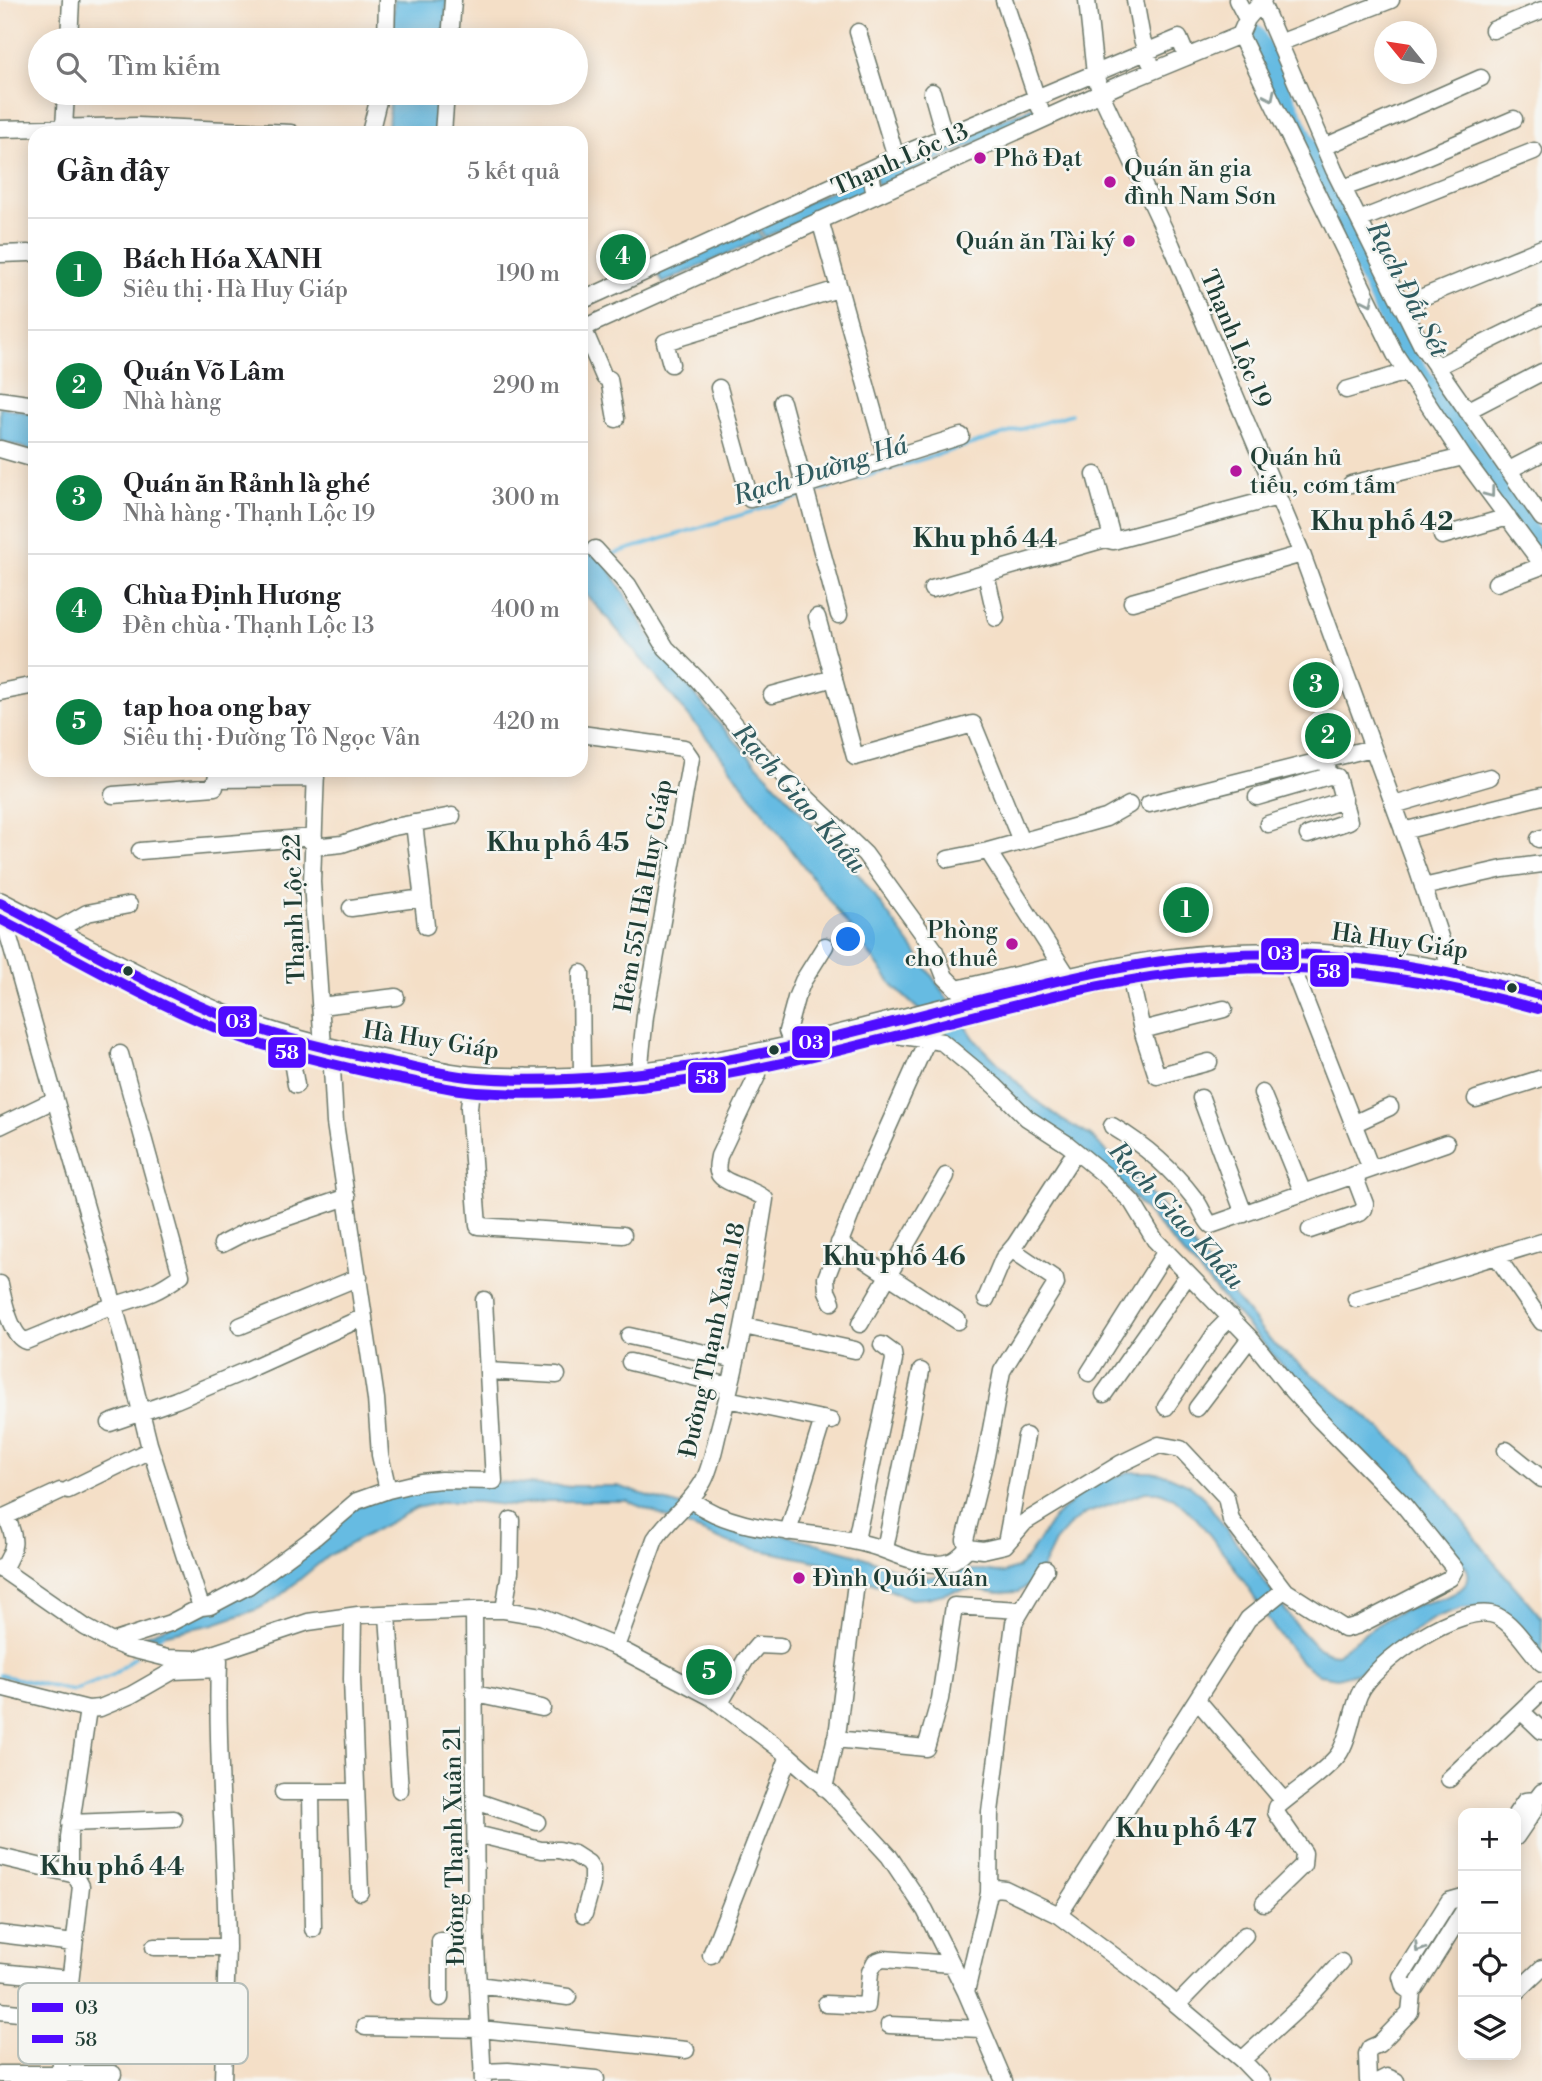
<!DOCTYPE html>
<html lang="vi">
<head>
<meta charset="utf-8">
<style>
	:root { --surface:#fff; --page:#f2f2f2; --text:#202124; --muted:#757577; --line:#e0e0e0; --accent:#0b8043 }
	body { margin:0; font-family:"Libre Bodoni",serif; background:var(--page); color:var(--text) }
	.controls { position:absolute; right:21px; bottom:21px; display:grid; overflow:hidden; border-radius:14px; box-shadow:0 4px 18px #0003 }
	.controls button { width:63px; height:63px; display:grid; place-items:center; padding:0; border:0; border-bottom:2px solid var(--line); background:var(--surface); color:var(--text); font:35px sans-serif }
	.compass { position:absolute; left:1374px; top:21px; width:63px; height:63px; border-radius:50%; background:var(--surface); box-shadow:0 4px 18px #0003; rotate:300deg }
	.you { position:absolute; left:849px; top:940px; width:24px; height:24px; margin:-18px; border:5px solid #fff; border-radius:50%; background:#1a73e8; box-shadow:0 0 0 10px #1a73e833 }
	.badge { display:grid; place-items:center; width:46px; height:46px; border-radius:50%; background:var(--accent); color:#fff; font-size:23px; font-weight:700 }
	.pin { position:absolute; translate:-50% -50%; border:4px solid #fff; box-shadow:0 2px 7px #0006 }
	.list { margin:0; padding:0; list-style:none }
	h2 { display:flex; justify-content:space-between; align-items:center; height:91px; margin:0; padding:0 28px; font-size:30px }
	h2 small { font-size:23px; font-weight:400; color:var(--muted) }
	.list li { display:grid; grid-template-columns:46px 1fr auto; gap:21px; align-items:center; box-sizing:border-box; height:112px; padding:0 28px; border-top:2px solid var(--line) }
	.list b { display:block; font-size:26px; white-space:nowrap }
	.list p { margin:0; font-size:23px; white-space:nowrap; color:var(--muted) }
	.list em { font-size:23px; font-style:normal; color:var(--muted) }
	.icon { flex:none; width:38px; height:38px; fill:none; stroke:currentColor; stroke-width:2; stroke-linecap:round; stroke-linejoin:round }
	.map { position:relative; flex:none; width:1542px; height:2081px; overflow:hidden }
	.search { position:absolute; background:var(--surface); box-shadow:0 4px 18px #0003; left:28px; top:28px; width:560px; height:77px; display:flex; align-items:center; gap:18px; box-sizing:border-box; padding:0 24px; border-radius:38px; color:var(--muted); font-size:26px }
	.panel { position:absolute; background:var(--surface); box-shadow:0 4px 18px #0003; left:28px; top:126px; width:560px; height:651px; border-radius:21px }
	.map>svg:first-child { display:block }
</style>
</head>
<body>
<div class="map">
<svg width="1542" height="2081" viewBox="0 0 1542 2081">
	<rect width="100%" height="100%" fill="#f6f6f2"/>
	<filter id="ink" filterUnits="userSpaceOnUse"><feTurbulence type="fractalNoise" baseFrequency=".0143" numOctaves="2"/><feDisplacementMap in="SourceGraphic" scale="14" xChannelSelector="R" yChannelSelector="G"/><feConvolveMatrix kernelMatrix="1 2 1 2 8 2 1 2 1" color-interpolation-filters="sRGB"/></filter>
	<filter id="wash" filterUnits="userSpaceOnUse"><feTurbulence type="fractalNoise" baseFrequency=".00686" numOctaves="4" result="noise"/><feDisplacementMap in="SourceGraphic" scale="28" xChannelSelector="R" yChannelSelector="G"/><feGaussianBlur stdDeviation="1.57" result="paint"/><feColorMatrix in="noise" values="0 0 0 0 0 0 0 0 0 0 0 0 0 0 0 0 0 1.4 0 .05"/><feComposite in="paint" operator="in"/></filter>
	<g filter="url(#wash)">
		<rect width="100%" height="100%" fill="#f4dfc7"/>
		<path fill="#66bbe2" stroke="#427c8b" stroke-width="2" d="M394 0H447L444 40H392Z
			M390 93H440L437 133H388Z
			M1034 106 1038 116 946 156 941 145Z
			M939 146 944 157 877 186 875 171Z
			M867 174 869 189 765 237 757 226Z
			M754 227 762 238 663 283 657 272Z
			M0 407 35 414V451L0 441Z
			M581 548 591 551 607 565 661 654 716 720 859 875 915 951 976 1041 1032 1097 1062 1120 1091 1136 1155 1199 1273 1344 1355 1407 1416 1460 1498 1567 1542 1618V1656L1483 1607 1462 1608 1434 1618 1407 1636 1382 1659 1359 1672 1337 1678 1319 1675 1302 1663 1276 1631 1231 1562 1197 1519 1174 1498 1159 1492H1145L1085 1514 1070 1525 1055 1542 1041 1571 1034 1582 1018 1592 998 1593 974 1589 955 1591 927 1598 911 1599 825 1563 731 1544 627 1501H547L514 1506 478 1502H443L416 1508 328 1556 276 1599 258 1609 214 1624 128 1642 219 1607 347 1512 398 1488 482 1481 556 1486H618L663 1501 855 1554 919 1578 940 1576 962 1570H983L1003 1573 1017 1568 1026 1559 1053 1519 1075 1498 1100 1481 1129 1472H1151L1167 1475 1190 1485 1204 1498 1296 1625 1316 1647 1329 1653 1337 1654C1360 1638 1381 1619 1406 1609 1424 1601 1448 1601 1463 1587 1469 1581 1470 1574 1466 1567L1394 1492 1122 1184 1041 1127 975 1067 946 1035 895 988 716 749 604 614 581 589Z"/>
		<g fill="none" stroke-linecap="round" stroke-linejoin="round">
			<path stroke="#66bbe2" stroke-width="3.5" d="M811 493 1071 414
				M606 556 803 496
				M147 1648 162 1635
				M0 1675 73 1691 113 1675 135 1657"/>
			<path stroke="#66bbe2" stroke-width="21" d="M1254 34 1404 351 1533 539"/>
		</g>
	</g>
	<g filter="url(#ink)">
		<g fill="none" stroke-linecap="round" stroke-linejoin="round">
			<g stroke="#6a7667" stroke-width="19">
				<path id="minor" d="M1004 0 1040 108
					M1087 0 1095 74 1101 94 1172 246 1302 554 1418 871 1452 973
					M1135 0 1142 39 1150 62
					M1237 0 1247 19
					M1261 1 1334 170 1422 346 1542 518
					M1493 30 1542 10
					M858 32 896 157
					M1240 35 1395 354 1463 457 1542 564
					M1240 35 1247 19 1263 0
					M69 40 71 0
					M386 40 387 0
					M450 40 453 0
					M1279 43 1391 0
					M932 92 945 138
					M64 128 66 93
					M0 129 138 126 291 133
					M370 133 380 93
					M443 133 446 93
					M1324 147 1481 78
					M1343 188 1399 168 1514 119
					M875 195 870 169 896 157 1179 38 1187 57
					M820 220 887 460
					M1359 220 1534 151
					M0 254 29 253
					M581 301 870 169
					M1401 306 1542 248
					M583 328 604 377 609 379 616 419
					M581 329 1121 84 1240 35
					M671 364 665 342 838 289
					M1436 367 1542 315
					M719 388 750 499 805 485 961 436
					M1346 390 1407 372
					M0 400 35 405
					M782 402 839 615
					M1467 411 1542 372
					M0 449 35 459
					M1509 470 1542 453
					M1095 475 1113 541
					M1351 484 1463 457
					M1442 536 1508 517
					M595 549 628 585 666 648 698 680 754 747 865 854 934 949 945 977 957 989 1046 968 1069 978
					M986 574 996 618
					M1496 583 1542 566
					M932 589 1105 539 1113 541 1278 497
					M1132 602 1302 554
					M817 617 855 757 973 724 1021 841
					M0 692 35 685
					M772 695 834 678
					M581 734 684 748 691 758 645 1016 639 1074
					M316 770 312 882 323 1047
					M113 795 215 787 216 779 316 778
					M1257 797 1329 776 1327 766
					M1149 804 1372 748
					M1394 805 1490 777
					M414 823 426 926
					M1268 824 1344 800
					M1403 831 1542 796
					M1308 835 1349 821 1337 777 1329 776
					M1539 839 1542 838
					M313 847 342 844 389 828 452 816
					M140 851 314 837
					M948 859 988 851
					M1423 887 1503 869 1542 864
					M0 906 120 1327 149 1444 201 1607
					M351 908 423 898
					M55 931 87 913 129 905
					M1287 954 1371 1169
					M1128 967 1142 1030 1157 1076 1209 1062
					M581 973 582 1078
					M1069 978 988 851 1106 818 1129 805
					M320 1006 396 997
					M1142 1030 1224 1009
					M870 1031 942 1042 995 1086 1027 1118 1067 1144 1106 1176 1132 1202 1155 1240 1250 1338 1287 1384 1321 1421 1402 1503 1455 1569 1450 1578 1359 1625 1345 1629 1284 1590 1231 1520 1226 1497 1181 1449 1159 1445 1120 1464 1025 1522 1005 1545 983 1550 968 1548 965 1540 986 1456 1002 1371 1056 1284 1055 1279 1014 1251 1015 1245 1070 1160 1078 1153
					M793 1047 787 1031 796 998 803 981 825 946
					M331 1050 335 1123 376 1399 380 1455 388 1490
					M472 1078 469 1108 478 1226 623 1235
					M296 1085 292 1061 316 1045
					M1262 1093 1303 1193
					M1201 1098 1244 1214
					M1476 1099 1542 1078
					M1353 1124 1390 1107
					M0 1126 54 1100
					M1112 1126C1144 1145 1172 1169 1194 1198 1202 1207 1203 1217 1211 1225L1446 1143
					M1310 1230 1360 1213 1364 1209 1365 1204 1354 1175
					M839 1243 958 1321
					M222 1244 247 1231 347 1197
					M1497 1257 1542 1322
					M0 1284C3 1299 11 1337 26 1341 54 1330 83 1316 112 1306 141 1297 156 1294 181 1275L120 1054
					M986 1299 1003 1259 1015 1245
					M1356 1299 1542 1242
					M832 1302 827 1291 826 1278 863 1183 928 1038
					M860 1324 946 1176
					M240 1326 359 1277
					M744 1326 855 1350
					M629 1336 736 1360
					M630 1362 730 1386
					M489 1371 557 1375
					M1089 1373 1166 1251
					M1104 1394 1188 1275
					M727 1399 831 1421
					M1166 1407 1217 1331 1231 1317
					M1197 1408 1250 1338
					M110 1423 176 1400 245 1371 364 1317
					M1506 1450 1542 1479
					M68 1490 150 1450
					M691 1500C744 1539 819 1527 879 1548L886 1544 921 1371
					M788 1532 823 1419
					M856 1540 894 1360 893 1353 882 1345
					M1006 1543 1026 1436
					M879 1548C900 1556 927 1569 950 1562 957 1560 963 1553 968 1548
					M0 1568 85 1627 112 1642 127 1648 167 1658 197 1659 308 1622 358 1615 474 1610H504L541 1616 616 1647 711 1697 789 1756 831 1793 889 1856 925 1910 966 1992 1004 2081
					M2 1570C16 1548 17 1540 6 1516L60 1491
					M474 1610 476 1947 483 2081
					M504 1610 510 1572 511 1520
					M388 1615 400 1790
					M353 1616 352 1679 360 1892
					M112 1642 170 1623 201 1607 210 1606 248 1586 316 1536 357 1501 388 1490 421 1482 441 1480 494 1481 484 1300
					M616 1647 655 1539C669 1518 690 1504 703 1482 712 1466 715 1443 720 1425 741 1351 753 1275 765 1199 755 1189 724 1184 719 1174 716 1169 718 1162 719 1156L758 1074 754 1056
					M0 1687 88 1709
					M1542 1691 1521 1711 1542 1731
					M475 1694 542 1708
					M1197 1700 1284 1801
					M720 1703 746 1659 758 1645 780 1646
					M835 1739 926 1748 940 1699 954 1606 1020 1610
					M1449 1779 1521 1711
					M824 1788 838 1728 856 1583
					M283 1792H355
					M311 1793 313 1929
					M476 1801 537 1822
					M1516 1814 1525 1801 1536 1800
					M70 1823 174 1819
					M476 1834 541 1850H559L574 1854 588 1863 592 1869V1885L584 1914
					M1516 1837 1535 1809 1536 1800 1542 1792
					M0 1857 76 1875
					M989 1893 996 1888 1005 1889 1059 1915 1157 1988 1242 2060 1262 2081
					M1463 1897 1449 1901 1401 1977 1404 1987H1416L1463 1912
					M1264 1903 1303 1865 1304 1853 1279 1817 1276 1812 1277 1807C1294 1792 1325 1772 1338 1755 1349 1740 1352 1712 1359 1695 1372 1663 1463 1600 1497 1616 1515 1625 1528 1649 1542 1663
					M1059 1915 1248 1619 1284 1590
					M0 1934 74 1943
					M154 1947H227C226 1852 216 1755 219 1660
					M711 1955 789 1756
					M0 1972 70 1979
					M478 1985 568 1997
					M966 1992 989 1893 990 1812 1014 1623 1046 1569
					M1516 1993 1542 1968
					M440 1998V1941H476
					M826 2004 867 2006 870 1972 875 1962 883 1959 952 1964
					M1178 2004 1245 1935
					M0 2011 66 2018
					M889 2025 981 2029
					M365 2027 480 2029 686 2050
					M1242 2060 1304 2003 1341 1962
					M482 2072 508 2071 596 2079
					M0 2074H113
					M59 2081 81 1886 69 1863V1837L88 1709 100 1708 131 1695 173 1671 219 1669
					M223 2081 227 1947
					M1368 2081 1367 2054 1370 2048 1379 2044 1410 2012 1412 1993 1404 1987
					M1379 2081 1387 2077 1396 2081"/>
			</g>
			<g stroke="#6a7667" stroke-width="24">
				<path id="major" d="M0 903C78 943 155 989 237 1021 289 1041 344 1053 399 1064 422 1068 446 1075 470 1077 488 1079 507 1078 526 1079 736 1083 934 1001 1138 965 1272 941 1413 957 1542 996"/>
			</g>
			<use href="#minor" stroke="#fff" stroke-width="16"/>
			<use href="#major" stroke="#fff" stroke-width="21"/>
			<g stroke="#f6f6f2" stroke-width="16">
				<path id="bus-1" d="M0 903C78 944 154 989 236 1021 286 1040 339 1052 391 1062 420 1068 448 1076 478 1078 633 1089 786 1050 935 1011 1018 990 1101 968 1186 958 1306 944 1426 964 1542 996"/>
			</g>
			<g stroke="#f6f6f2" stroke-width="16">
				<path id="bus-2" d="M0 919C78 959 154 1005 236 1036 286 1054 338 1066 390 1077 419 1082 448 1090 477 1092 637 1103 795 1062 949 1022 1028 1002 1109 980 1191 972 1309 960 1425 978 1538 1009"/>
			</g>
			<use href="#bus-1" stroke="#4f0aff" stroke-width="10"/>
			<use href="#bus-2" stroke="#4f0aff" stroke-width="10"/>
		</g>
		<defs><path id="oneway-chevron" d="M-2-3.5L2.5 0L-2 3.5" fill="none" stroke-width="1.6" stroke-linecap="round" stroke-linejoin="round" transform="scale(1.75)"/></defs>
		<g stroke="#8f9e9a">
			<use href="#oneway-chevron" transform="translate(1270 96) rotate(64)"/>
			<use href="#oneway-chevron" transform="translate(1369 301) rotate(64)"/>
			<use href="#oneway-chevron" transform="translate(1490 493) rotate(53)"/>
			<use href="#oneway-chevron" transform="translate(1419 1948) rotate(123)"/>
		</g>
	</g>
	<g fill="#b5179e" stroke="#f6f6f2" stroke-width="2.5">
		<circle cx="980" cy="158" r="7"/>
		<circle cx="1110" cy="182" r="7"/>
		<circle cx="1129" cy="241" r="7"/>
		<circle cx="1236" cy="471" r="7"/>
		<circle cx="1012" cy="944" r="7"/>
		<circle cx="799" cy="1578" r="7"/>
	</g>
	<g fill="#1f3d34" stroke="#f6f6f2" stroke-width="2.5">
		<circle cx="128" cy="971" r="6"/>
		<circle cx="1512" cy="988" r="6"/>
		<circle cx="774" cy="1050" r="6"/>
	</g>
	<g text-anchor="middle" stroke-width="5" stroke-linejoin="round" paint-order="stroke">
		<g font-size="24" fill="#1f3d34" stroke="#f6f6f2" text-anchor="start">
			<text x="994" y="166">Phở Đạt</text>
			<text x="1124" y="176">Quán ăn gia<tspan x="1124" dy="28">đình Nam Sơn</tspan></text>
			<text x="1115" y="249" text-anchor="end">Quán ăn Tài ký</text>
			<text x="1250" y="465">Quán hủ<tspan x="1250" dy="28">tiếu, cơm tấm</tspan></text>
			<text x="998" y="938" text-anchor="end">Phòng<tspan x="998" dy="28">cho thuê</tspan></text>
			<text x="813" y="1586">Đình Quới Xuân</text>
		</g>
		<g font-size="24" fill="#1f3d34" stroke="#f6f6f2">
			<text transform="translate(900 159) rotate(-24)" y="8">Thạnh Lộc 13</text>
			<text transform="translate(1236 339) rotate(67)" y="8">Thạnh Lộc 19</text>
			<text transform="translate(643 896) rotate(-80)" y="8">Hẻm 551 Hà Huy Giáp</text>
			<text transform="translate(294 909) rotate(-92)" y="8">Thạnh Lộc 22</text>
			<text transform="translate(1400 941) rotate(8)" y="8">Hà Huy Giáp</text>
			<text transform="translate(431 1040) rotate(9)" y="8">Hà Huy Giáp</text>
			<text transform="translate(712 1340) rotate(-78)" y="8">Đường Thạnh Xuân 18</text>
			<text transform="translate(454 1846) rotate(-91)" y="8">Đường Thạnh Xuân 21</text>
		</g>
		<g font-size="26" font-style="italic" fill="#315c60" stroke="#f6f6f2">
			<text transform="translate(1408 289) rotate(63)" y="9">Rạch Đất Sét</text>
			<text transform="translate(820 470) rotate(-17)" y="9">Rạch Đường Há</text>
			<text transform="translate(800 798) rotate(49)" y="9">Rạch Giao Khẩu</text>
			<text transform="translate(1177 1215) rotate(48)" y="9">Rạch Giao Khẩu</text>
		</g>
		<g font-size="26" font-weight="bold" fill="#1f3d34" stroke="#f6f6f2">
			<text x="1382" y="530">Khu phố 42</text>
			<text x="985" y="547">Khu phố 44</text>
			<text x="558" y="851">Khu phố 45</text>
			<text x="894" y="1265">Khu phố 46</text>
			<text x="1186" y="1837">Khu phố 47</text>
			<text x="112" y="1875">Khu phố 44</text>
		</g>
	</g>
	<rect x="18" y="1983" width="230" height="81" rx="10" fill="#f6f6f2" stroke="#b6beb9" stroke-width="2"/>
	<rect x="32" y="2003" width="31" height="9" fill="#4f0aff"/>
	<rect x="32" y="2035" width="31" height="8" fill="#4f0aff"/>
	<g font-size="19" fill="#1f3d34">
		<text x="75" y="2014">03</text>
		<text x="75" y="2046">58</text>
	</g>
	<g stroke="#f6f6f2" stroke-width="2.5">
		<rect x="1260" y="937" width="40" height="34" rx="7" fill="#4f0aff"/>
		<rect x="1309" y="954" width="41" height="34" rx="7" fill="#4f0aff"/>
		<rect x="217" y="1005" width="41" height="33" rx="7" fill="#4f0aff"/>
		<rect x="791" y="1025" width="40" height="34" rx="7" fill="#4f0aff"/>
		<rect x="267" y="1036" width="40" height="33" rx="7" fill="#4f0aff"/>
		<rect x="687" y="1061" width="40" height="33" rx="7" fill="#4f0aff"/>
	</g>
	<g font-size="19" text-anchor="middle" font-weight="bold" fill="#fff">
		<text x="1280" y="960">03</text>
		<text x="1329" y="978">58</text>
		<text x="238" y="1028">03</text>
		<text x="811" y="1049">03</text>
		<text x="287" y="1059">58</text>
		<text x="707" y="1084">58</text>
	</g>
</svg>
<div class="controls">
<button>+</button>
<button>−</button>
<button><svg class="icon" aria-label="locate" viewBox="0 0 24 24"><circle cx="12" cy="12" r="6"/><path d="M12 2v4M12 18v4M2 12h4M18 12h4"/></svg></button>
<button><svg class="icon" aria-label="layers" viewBox="0 0 24 24"><path d="M12 4l9 5-9 5-9-5zM3 14l9 5 9-5"/></svg></button>
</div>
<svg class="compass" viewBox="-18 -18 36 36"><path d="M0-13l5 13h-10z" fill="#e53935"/><path d="M0 13l5-13h-10z" fill="#757577"/></svg>
<div class="you"></div>
<div class="pin badge" style="left:1186px;top:910px">1</div>
<div class="pin badge" style="left:1328px;top:736px">2</div>
<div class="pin badge" style="left:1316px;top:685px">3</div>
<div class="pin badge" style="left:623px;top:257px">4</div>
<div class="pin badge" style="left:709px;top:1672px">5</div>
<div class="search"><svg class="icon" aria-label="search" viewBox="0 0 24 24"><circle cx="10" cy="10" r="6"/><path d="M15 15l6 6"/></svg>Tìm kiếm</div>
<section class="panel">
<h2>Gần đây<small>5 kết quả</small></h2>
<ul class="list">
<li><span class="badge">1</span><div><b>Bách Hóa XANH</b><p>Siêu thị · Hà Huy Giáp</p></div><em>190 m</em></li>
<li><span class="badge">2</span><div><b>Quán Võ Lâm</b><p>Nhà hàng</p></div><em>290 m</em></li>
<li><span class="badge">3</span><div><b>Quán ăn Rảnh là ghé</b><p>Nhà hàng · Thạnh Lộc 19</p></div><em>300 m</em></li>
<li><span class="badge">4</span><div><b>Chùa Định Hương</b><p>Đền chùa · Thạnh Lộc 13</p></div><em>400 m</em></li>
<li><span class="badge">5</span><div><b>tap hoa ong bay</b><p>Siêu thị · Đường Tô Ngọc Vân</p></div><em>420 m</em></li>
</ul>
</section>
</div>
</body>
</html>
